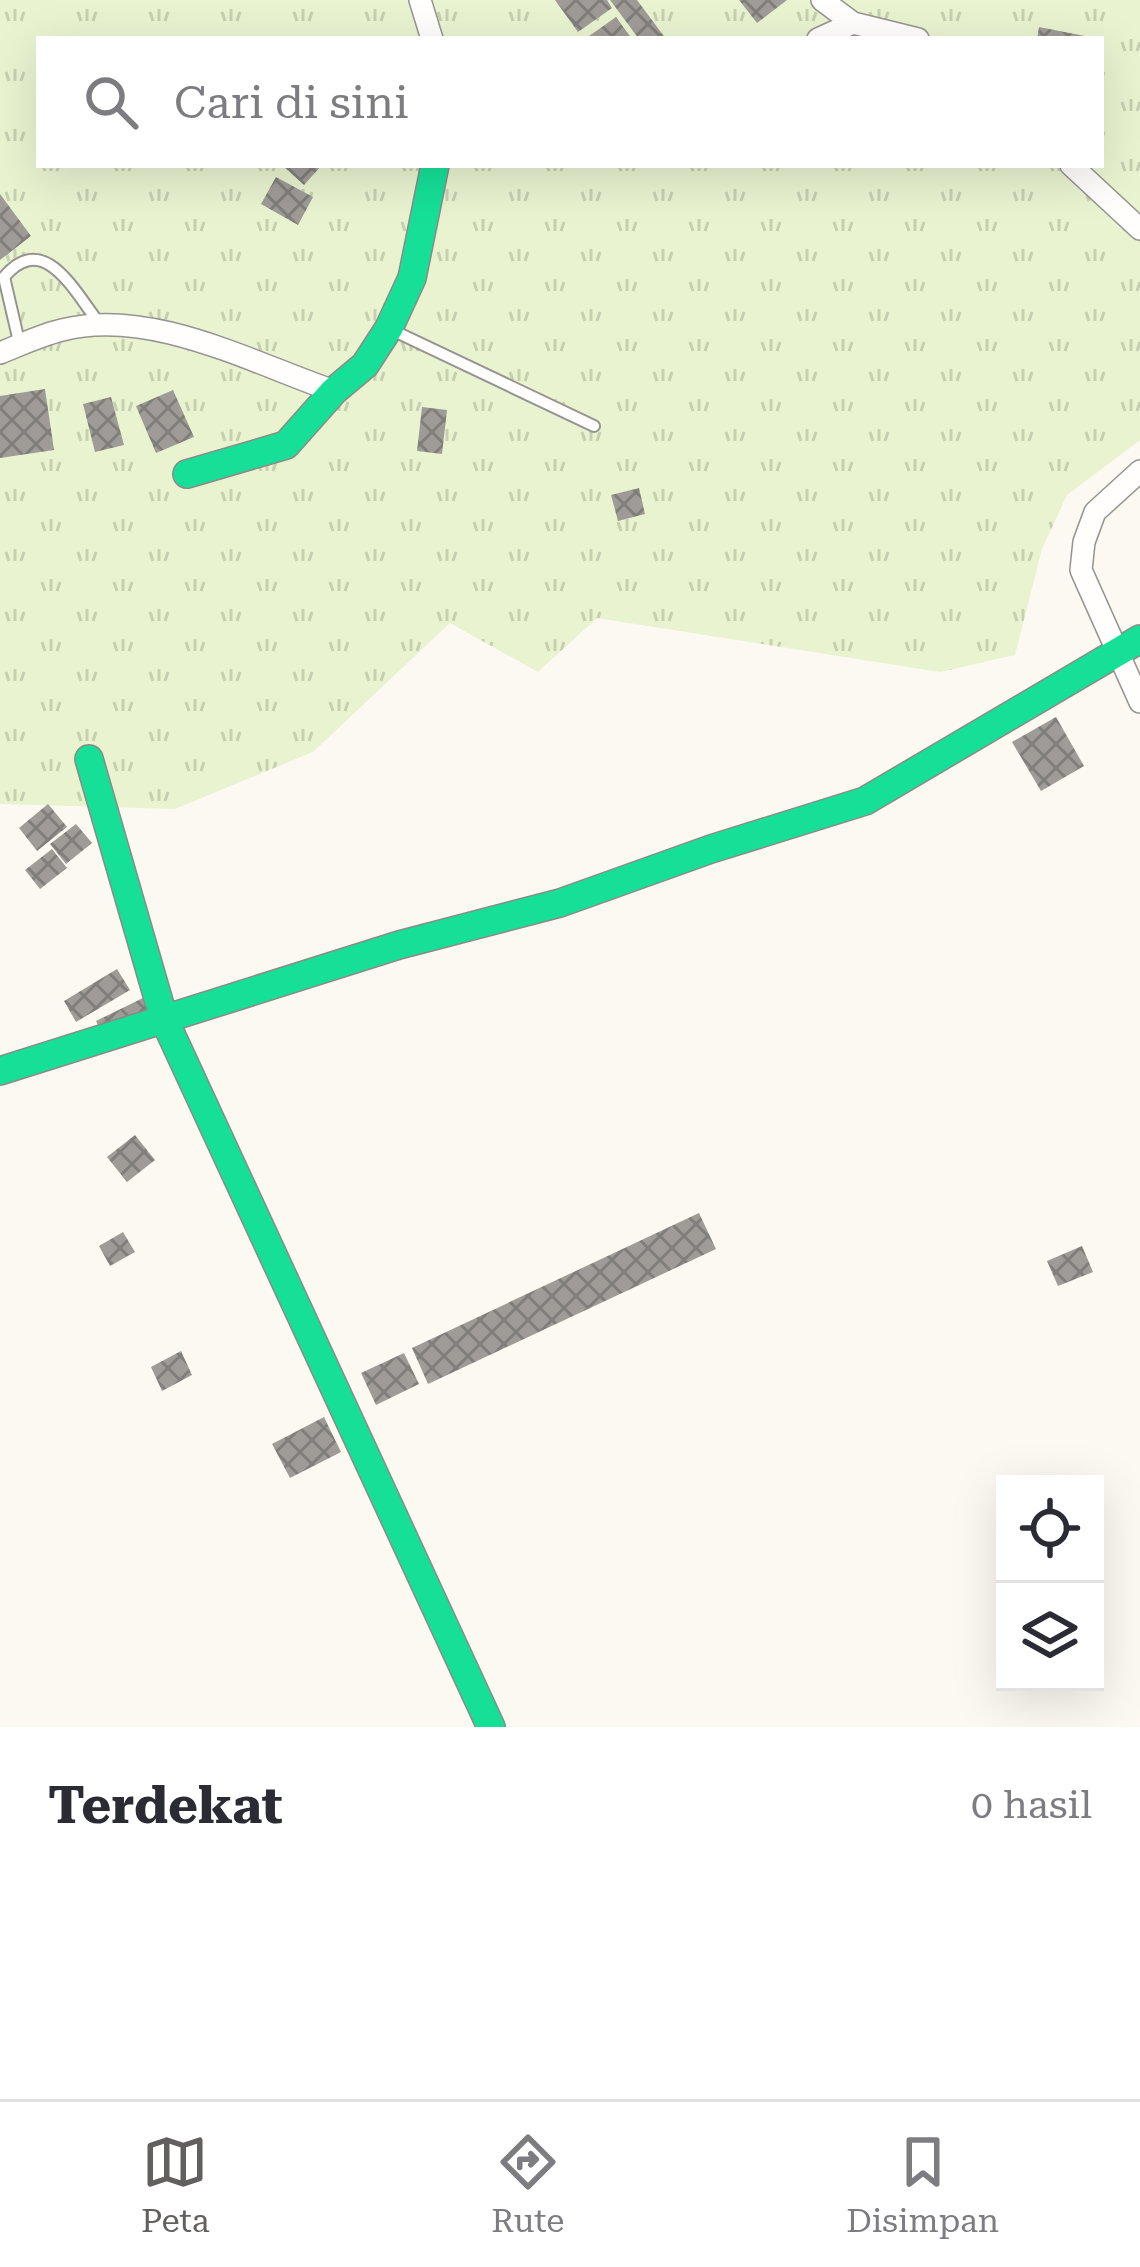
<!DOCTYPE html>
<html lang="id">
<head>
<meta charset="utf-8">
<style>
	:root { --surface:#fff; --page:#f7f7f7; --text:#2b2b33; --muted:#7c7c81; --line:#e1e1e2; --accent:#61605e }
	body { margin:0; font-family:"Roboto Serif",serif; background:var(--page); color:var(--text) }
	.controls { position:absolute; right:36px; bottom:36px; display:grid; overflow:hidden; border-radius:0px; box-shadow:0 12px 48px #0002 }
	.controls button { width:108px; height:108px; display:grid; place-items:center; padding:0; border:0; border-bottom:3px solid var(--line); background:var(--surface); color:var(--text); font:60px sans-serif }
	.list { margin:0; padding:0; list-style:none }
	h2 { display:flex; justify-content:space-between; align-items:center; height:156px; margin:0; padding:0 48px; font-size:51px }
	h2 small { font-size:39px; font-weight:400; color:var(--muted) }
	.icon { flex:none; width:66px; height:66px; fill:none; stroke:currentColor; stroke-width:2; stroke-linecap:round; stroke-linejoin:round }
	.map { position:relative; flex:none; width:1140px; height:1727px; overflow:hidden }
	.search { position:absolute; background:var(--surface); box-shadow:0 12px 48px #0002; left:36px; right:36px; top:36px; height:132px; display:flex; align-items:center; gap:30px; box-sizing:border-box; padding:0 42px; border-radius:0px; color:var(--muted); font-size:45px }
	.sheet { height:372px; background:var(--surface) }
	nav { display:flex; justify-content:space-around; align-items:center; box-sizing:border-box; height:168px; border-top:3px solid var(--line); background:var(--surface); font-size:33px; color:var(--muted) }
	nav a { display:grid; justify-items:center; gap:6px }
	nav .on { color:var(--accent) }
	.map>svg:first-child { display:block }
</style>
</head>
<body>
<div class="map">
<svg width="1140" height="1727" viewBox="0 0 1140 1727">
	<defs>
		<pattern id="grass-tufts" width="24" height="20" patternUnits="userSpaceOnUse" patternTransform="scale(3)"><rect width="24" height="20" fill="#e9f3d0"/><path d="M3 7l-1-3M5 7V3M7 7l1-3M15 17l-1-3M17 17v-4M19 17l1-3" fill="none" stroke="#c7cfb1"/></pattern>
		<pattern id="building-cross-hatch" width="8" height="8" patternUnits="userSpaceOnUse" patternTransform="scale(3)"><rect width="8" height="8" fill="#9f9c98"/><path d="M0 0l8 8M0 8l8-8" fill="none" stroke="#807e7a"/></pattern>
	</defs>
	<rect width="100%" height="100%" fill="#fcf9f2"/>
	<path fill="url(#grass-tufts)" fill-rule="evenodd" d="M0 0H1140V440L1067 495 1042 549 1015 655 940 672 597 618 538 672 450 623 313 752 175 809 0 804ZM39 39H1101V165H39Z"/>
	<path fill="url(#building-cross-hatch)" d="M555 0H607L612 8 578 32Z
		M610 0H637L666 39H639Z
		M739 0H787L757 23Z
		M616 17 632 39H585Z
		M1039 27 1090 37V39H1037Z
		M282 165H322L304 185Z
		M276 177 313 197 298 225 261 204Z
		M0 194 31 236 0 260Z
		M45 389 54 450 0 458V396Z
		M173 390 194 437 156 453 136 406Z
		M111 397 124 445 95 452 83 404Z
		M422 407 447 410 442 454 417 451Z
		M639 488 645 514 618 521 611 495Z
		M1056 717 1084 766 1041 791 1012 742Z
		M48 804 67 827 37 851 19 828Z
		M76 824 92 843 66 864 50 844Z
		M52 849 67 868 40 889 25 870Z
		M117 969 130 990 76 1022 64 1001Z
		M145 997 152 1011 103 1036 96 1021Z
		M135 1135 155 1160 127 1182 107 1157Z
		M699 1213 716 1249 428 1384 412 1348Z
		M123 1232 135 1252 110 1266 99 1246Z
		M1082 1246 1093 1272 1058 1286 1047 1261Z
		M181 1351 192 1375 162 1391 151 1367Z
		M404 1353 419 1384 376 1405 361 1373Z
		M324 1417 341 1452 290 1478 272 1444Z"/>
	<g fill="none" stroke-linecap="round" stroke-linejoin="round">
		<g stroke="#959491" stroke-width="14">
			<path id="lane" d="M392 330 594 426
				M20 346 4 277C44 230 74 291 99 323"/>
		</g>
		<g stroke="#959491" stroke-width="24">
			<path id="street" d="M420 0 432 39
				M822 0 853 23 918 39
				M818 39 853 23
				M1071 165 1140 229
				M0 353C20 345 41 335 62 330 150 307 252 363 334 391
				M1140 471 1095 512 1084 542 1081 570 1140 702"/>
		</g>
		<g stroke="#8c8a87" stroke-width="30">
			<path id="fast" d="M187 474 286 445 334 391 365 365 389 328 412 278 435 165
				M89 759 164 1019 491 1727
				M0 1071 399 945 560 903 711 849 865 801 1140 639"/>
		</g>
		<use href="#lane" stroke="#fffefd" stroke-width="10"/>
		<use href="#street" stroke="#fffefd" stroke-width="21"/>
		<use href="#fast" stroke="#16e098" stroke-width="27"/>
	</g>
</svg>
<div class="controls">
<button><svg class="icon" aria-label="locate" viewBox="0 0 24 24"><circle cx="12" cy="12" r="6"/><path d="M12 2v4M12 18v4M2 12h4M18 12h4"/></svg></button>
<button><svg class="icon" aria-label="layers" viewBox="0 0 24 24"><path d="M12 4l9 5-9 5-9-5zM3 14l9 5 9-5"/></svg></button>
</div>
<div class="search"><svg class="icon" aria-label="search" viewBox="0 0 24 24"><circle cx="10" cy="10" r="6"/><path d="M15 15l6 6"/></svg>Cari di sini</div>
</div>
<section class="sheet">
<h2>Terdekat<small>0 hasil</small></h2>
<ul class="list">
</ul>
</section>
<nav>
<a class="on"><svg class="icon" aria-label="map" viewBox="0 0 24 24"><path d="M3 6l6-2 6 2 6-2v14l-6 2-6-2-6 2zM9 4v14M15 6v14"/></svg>Peta</a>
<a><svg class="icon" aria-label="directions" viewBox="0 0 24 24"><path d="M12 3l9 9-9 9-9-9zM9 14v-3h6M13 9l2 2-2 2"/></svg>Rute</a>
<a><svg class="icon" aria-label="saved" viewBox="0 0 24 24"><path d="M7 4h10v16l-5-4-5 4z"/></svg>Disimpan</a>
</nav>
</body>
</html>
